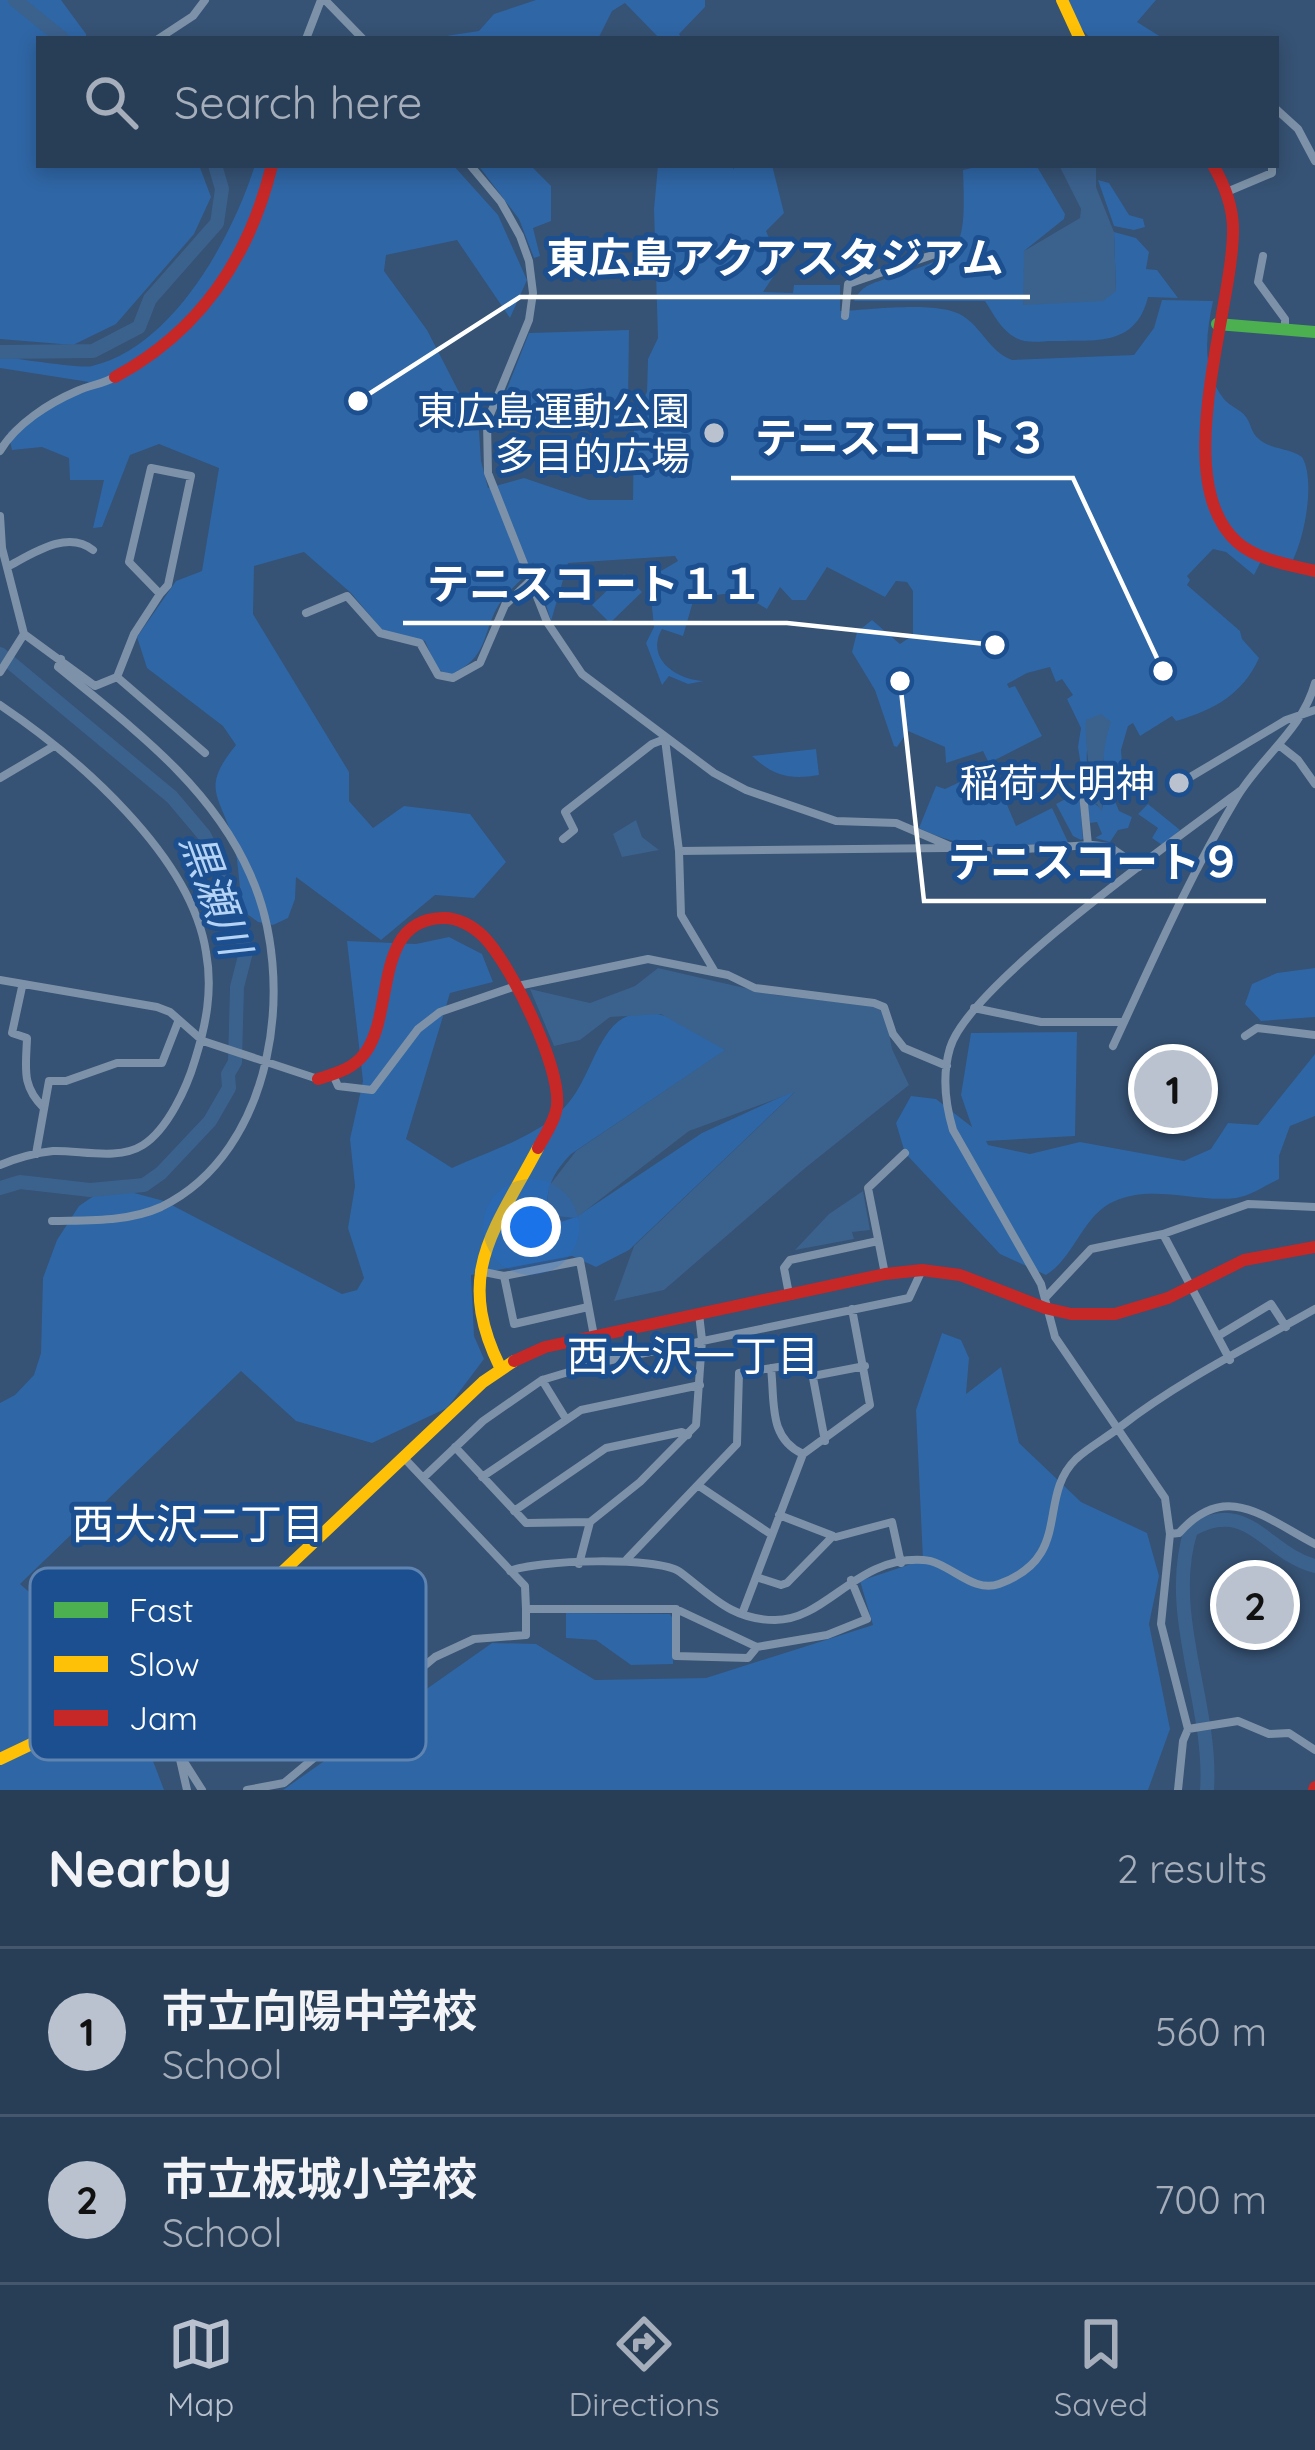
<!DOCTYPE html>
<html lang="en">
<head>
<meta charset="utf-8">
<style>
	:root { --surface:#283e57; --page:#344961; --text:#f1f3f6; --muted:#a5aeba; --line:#44576d; --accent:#b9c2ce }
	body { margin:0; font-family:Quicksand,"Noto Sans JP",sans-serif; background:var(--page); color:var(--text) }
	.you { position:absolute; left:531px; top:1227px; width:42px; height:42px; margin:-30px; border:9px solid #fff; border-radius:50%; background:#1a73e8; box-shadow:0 0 0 18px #1a73e833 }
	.badge { display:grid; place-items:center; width:78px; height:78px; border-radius:50%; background:var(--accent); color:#111; font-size:39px; font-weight:700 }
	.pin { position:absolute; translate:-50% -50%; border:6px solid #fff; box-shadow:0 3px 12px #0006 }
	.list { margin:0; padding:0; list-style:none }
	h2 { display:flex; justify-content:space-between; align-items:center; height:156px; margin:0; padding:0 48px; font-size:51px }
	h2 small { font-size:39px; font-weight:400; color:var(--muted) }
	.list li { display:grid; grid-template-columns:78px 1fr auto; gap:36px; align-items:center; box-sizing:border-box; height:168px; padding:0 48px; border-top:3px solid var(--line) }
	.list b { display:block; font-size:45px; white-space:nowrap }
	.list p { margin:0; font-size:39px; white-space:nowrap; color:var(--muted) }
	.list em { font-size:39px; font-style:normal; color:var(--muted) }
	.icon { flex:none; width:66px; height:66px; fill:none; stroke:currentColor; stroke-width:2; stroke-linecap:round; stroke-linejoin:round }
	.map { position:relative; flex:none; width:1315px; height:1790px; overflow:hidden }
	.search { position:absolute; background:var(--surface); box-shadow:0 6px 18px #0003; left:36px; right:36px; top:36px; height:132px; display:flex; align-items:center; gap:30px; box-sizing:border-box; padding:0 42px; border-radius:0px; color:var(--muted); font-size:45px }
	.sheet { height:492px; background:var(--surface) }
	nav { display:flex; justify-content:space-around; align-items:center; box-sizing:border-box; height:168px; border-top:3px solid var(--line); background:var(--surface); font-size:33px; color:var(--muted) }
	nav a { display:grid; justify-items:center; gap:6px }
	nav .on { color:var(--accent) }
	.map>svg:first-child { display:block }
</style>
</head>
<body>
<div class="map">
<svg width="1315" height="1790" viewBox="0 0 1315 1790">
	<rect width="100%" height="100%" fill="#365274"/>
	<path fill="#2f66a5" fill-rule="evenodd" d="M0 0H61L86 34V39H39V165H199L211 197 194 234 116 324 73 345 0 339Z
		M536 0H705V7L679 34 682 39H660L625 3 612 11 598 39H426L479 31 494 14Z
		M1068 0H1156L1137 22 1164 39H1091L1080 27Z
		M255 165H453L498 215 527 280 510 318 457 240 386 255 384 271 427 330 479 431 481 461 488 488 524 478 589 500H633L634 417 647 392 648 359 658 338 654 209 658 165H729L734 169 735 165H772L784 213 766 231 781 265 763 292 793 293 794 285H840V311C870 310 939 300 963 316 982 328 990 352 1012 360L1134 355 1154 328 1162 300 1213 301C1206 335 1201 370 1224 399 1230 407 1241 409 1246 417 1252 425 1250 432 1260 440 1273 450 1290 448 1302 457 1315 478 1306 533 1293 560L1265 553 1254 575 1226 552 1213 549 1187 576 1190 580 1187 585 1240 631 1242 639 1259 658C1243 694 1214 710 1176 721L1172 716 1140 736 1133 723 1128 726 1121 750 1123 778 1115 781 1112 794 1119 811 1132 817 1128 828 1118 830 1110 842 1095 838 1102 834 1097 822 1090 823 1078 747 1081 728 1067 699 1073 695 1062 679 1056 682 1050 667 1027 673 1007 684 1009 688 1015 686 1042 736 989 763 983 751 946 763 945 747 908 731 897 747 894 746 875 690 852 652 857 632 872 620 900 644 913 635V591L907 582 896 581 885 597 827 567 806 600H792L780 587 767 609 739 592 694 598 683 636 662 629C645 658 676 680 704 681L688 684 669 676 662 685 646 643 654 627 649 578 678 561 675 556 568 563 551 621 533 562C525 580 514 584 503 599 480 629 493 656 450 675L437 669 425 641 384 632 351 593 304 552 254 566 253 614 349 772V801L373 828 404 806 470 814 506 862 474 898 435 895 381 940 296 877 295 899 288 918 273 925 258 922 243 911C239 889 239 865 234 843 221 795 199 790 236 745L223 726 147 668 137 637 176 581 202 571 219 468 159 444 130 455 102 527 93 528 104 480H70L69 458 42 447 12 450 8 432 60 395 89 382 0 368V357C16 358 82 369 92 366 173 347 232 238 255 165ZM1089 743 1103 756 1106 787 1102 809 1088 799C1094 781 1082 762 1089 743Z
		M478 165H530L551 186V221L533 228 540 256 534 258 519 219Z
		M984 165H1036L1065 214 1064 219 1024 251 1116 291 1114 232 1136 238 1149 252 1146 269 1157 270 1178 298 1148 297C1136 347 1095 340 1054 341 1042 341 1026 344 1016 338 1001 330 994 315 985 301H854C861 287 868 285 882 280 963 253 966 258 963 170Z
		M1098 180 1109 183 1129 215 1143 219 1145 227 1134 230 1114 226Z
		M629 330 628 406 623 411V423L493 424 529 333Z
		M624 574 642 592 610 623 592 605Z
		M816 749 819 775C790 780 773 776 752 756Z
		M991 767 1016 826 1052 808 1068 842C1010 846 972 854 919 828L936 786 945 789Z
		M1079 792 1083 839 1081 840 1073 836 1056 804Z
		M1148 804 1180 830 1162 845 1152 838 1158 828 1138 814Z
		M449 937 482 954 493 982 450 993 406 1139 452 1168C486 1152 534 1138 561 1111 585 1088 590 1057 609 1031 641 989 695 1029 726 1050L571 1154C553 1173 546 1187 547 1214L561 1222 576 1217 702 1133 798 1089 629 1250 596 1267 572 1256 471 1275 474 1336 484 1359 447 1408 372 1443 296 1421 241 1371 20 1584 128 1677 141 1729 164 1790H0V1403L15 1395 34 1375 41 1353 43 1278 57 1240 79 1206 101 1191 123 1190 164 1201 342 1294 357 1290 364 1278 348 1228 355 1186 350 1139 363 1081 347 941 416 944Z
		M1315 968V1017L1261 1021 1245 1004 1252 984 1277 973Z
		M1077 1032 1075 1136 986 1141 988 1145 1030 1154 1080 1142 1184 1161 1211 1149 1228 1123 1258 1125 1315 1054V1116L1290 1126 1279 1156V1179C1266 1185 1250 1196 1236 1198 1196 1203 1154 1184 1115 1201 1083 1214 1075 1257 1046 1275L1000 1254 905 1153 896 1123 911 1096 936 1099 972 1127 961 1095 971 1033Z
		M942 1333 961 1340 969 1358 966 1394 1001 1367 1019 1443 1081 1502 1147 1533 1159 1576 1149 1624 1170 1729 1148 1790H283L492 1643 536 1644 595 1680 706 1678 873 1625 860 1581 923 1560 916 1410Z
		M566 1613 670 1614 673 1619V1664L631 1665 596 1640 566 1638Z"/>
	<path fill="#3b618d" d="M1059 165H1096V187L1114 232 1116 291 1103 301 1023 305 1024 251 1080 218 1081 209Z
		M1101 714 1111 722C1101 749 1102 783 1102 812L1097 804 1089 803C1093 776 1084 747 1086 720Z
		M636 820 642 837 659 850 622 857 613 834Z
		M658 968 775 995 884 1007 892 1049 909 1085 804 1169 664 1290 614 1301 634 1246 795 1092 689 1131 576 1218 546 1215 549 1186 576 1151 725 1050 661 1014 610 1017 580 1040 554 1046 530 989 590 1003 635 986Z
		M863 1191 870 1230 852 1232 854 1239 795 1250 829 1214Z"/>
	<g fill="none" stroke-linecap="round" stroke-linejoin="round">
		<path stroke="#3b618d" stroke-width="14" d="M15 0 63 39
			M0 352 93 351 139 327 150 299 217 223 222 189 215 165
			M0 654 172 797 204 835 223 873 246 952 237 987 235 1062 228 1074 229 1088 210 1121 161 1173 144 1185 90 1190 20 1182 0 1188
			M1207 1790C1213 1705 1164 1613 1191 1530 1249 1497 1265 1553 1315 1566"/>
		<path stroke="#7d92a8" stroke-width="8" d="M325 0 363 39
			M158 39 193 16 205 0
			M306 39 321 0
			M1276 109 1298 129 1315 161
			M470 165 501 202 520 236 529 261 533 293 529 320 487 422 488 473 547 622 582 674 714 773 746 790 836 821 896 823 952 847 972 852 1092 845 1110 847 1139 867
			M1229 191 1272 173V165
			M1263 256 1258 282 1285 319V330
			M845 316 848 284 938 253 939 246
			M0 451C16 424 49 403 77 391 90 385 103 384 115 377
			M151 468 191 476 168 585 160 594 129 562Z
			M0 516 2 548 24 634 0 672
			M7 567C32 554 67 529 93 550
			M306 613 347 596 380 633 420 643 438 675 453 678 480 663 505 605 530 581
			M24 634 95 686 117 677 134 634 160 594
			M117 677 205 753
			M0 705C77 757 191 855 206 952 213 990 206 1025 195 1060 187 1087 168 1129 143 1145 118 1161 80 1150 53 1151 34 1153 17 1158 0 1165
			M1279 745 1298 760 1315 784
			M1078 774 1082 783 1088 845
			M1192 776 1286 720 1315 710
			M0 778 54 746
			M563 839 574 830 565 812 652 744 665 739 679 851 681 915 715 972
			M679 851 947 848
			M0 980 157 1007 170 1012 203 1041 318 1079
			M22 987 12 1033 27 1038C26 1068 21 1086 44 1108
			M974 1008 1041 1022H1124
			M1245 1036 1257 1028 1315 1035
			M1113 1046C1152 962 1189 877 1237 797 1261 757 1302 730 1315 683
			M334 1077 338 1086 372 1090 418 1029 440 1012 513 987 648 959 728 975 755 988 874 1003 884 1007 893 1034 904 1048 947 1066
			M36 1154 49 1081H66L117 1063H162L178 1022
			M52 1221C88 1220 128 1222 161 1207 275 1152 298 979 250 874 211 785 131 727 58 667L61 659
			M1163 1234 1230 1360
			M479 1271 504 1276 580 1261 594 1336
			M885 1274 868 1188 905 1153
			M504 1276 514 1324 588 1307
			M789 1294 784 1268 790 1260 878 1241
			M1045 1298 1091 1249 1163 1234 1248 1204 1315 1207
			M1218 1336 1271 1304 1286 1327
			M771 1368C775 1402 768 1438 803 1454
			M813 1376 865 1366
			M542 1380 566 1419
			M455 1447 526 1523 590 1522
			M405 1459 525 1586 526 1609H676L757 1647
			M482 1477 581 1410 700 1385
			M423 1478 483 1421 542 1380 602 1362 909 1298 922 1270
			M699 1486 772 1535
			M514 1511 606 1448 682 1432 688 1435
			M779 1515 836 1537 892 1522 901 1563
			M1170 1534 1179 1533C1226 1480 1265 1518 1315 1544
			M627 1559 737 1444 739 1373 810 1362 825 1441
			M579 1564 590 1522 640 1482 696 1425 702 1340 699 1314
			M510 1571C536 1560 658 1556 680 1572 711 1595 731 1620 775 1620 827 1620 856 1556 923 1560 949 1561 972 1594 999 1584 1074 1557 1036 1498 1076 1459 1089 1447 1106 1438 1120 1427 1179 1381 1250 1346 1315 1309
			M756 1577 781 1585 787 1583 833 1536
			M676 1609V1656L748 1658 757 1647 827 1635 867 1619 851 1580
			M742 1614 803 1454 870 1405 852 1309
			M145 1703 174 1733 187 1790
			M1188 1729 1238 1721 1269 1734 1289 1733 1315 1750
			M181 1757 202 1790
			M247 1790 284 1783 435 1657 474 1639 526 1635V1609
			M1178 1790 1183 1741 1188 1729 1161 1624 1170 1534 1165 1498 1055 1337 1041 1284 953 1130C945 1103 942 1075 950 1048 969 984 1179 837 1240 791"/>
		<path stroke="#4caf50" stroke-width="12" d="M1217 324 1315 332"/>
		<path stroke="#ffc107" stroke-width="12" d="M1062 0 1080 39
			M500 1367C454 1273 494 1231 538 1148
			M0 1759 82 1720H126L483 1382 514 1361"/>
		<path stroke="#c62828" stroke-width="12" d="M1213 165C1224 184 1232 203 1233 226 1235 305 1167 479 1237 542 1257 560 1290 565 1315 571
			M115 377C200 331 249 259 272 165
			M318 1079C337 1073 353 1069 365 1053 395 1013 373 920 442 918 457 917 473 926 484 937 511 965 561 1067 557 1106 555 1121 545 1135 538 1148
			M514 1361 545 1347 885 1274 922 1270 960 1275 1045 1308 1071 1314H1115L1168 1298 1244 1260 1315 1247
			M1314 1790 1315 1787"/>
	</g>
	<g fill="#b9c2ce" stroke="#1b4f8f" stroke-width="4.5">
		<circle cx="714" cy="433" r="12"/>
		<circle cx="1179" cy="783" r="12"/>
	</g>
	<g text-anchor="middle" stroke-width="10" stroke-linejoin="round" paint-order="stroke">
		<g font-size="39" fill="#fff" stroke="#1b4f8f" text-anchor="end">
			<text x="690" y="425">東広島運動公園<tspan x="690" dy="45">多目的広場</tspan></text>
			<text x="1155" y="797">稲荷大明神</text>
		</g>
		<g font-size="42" font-style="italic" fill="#b5d3f5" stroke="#1b4f8f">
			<text transform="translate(216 894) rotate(70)" y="15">黒瀬川</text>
		</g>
		<g font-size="42" fill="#fff" stroke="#1b4f8f">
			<text x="693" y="1371">西大沢一丁目</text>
			<text x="198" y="1539">西大沢二丁目</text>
		</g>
	</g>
	<rect x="30" y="1568" width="396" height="192" rx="18" fill="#1b4f8f" stroke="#5f84b1" stroke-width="3"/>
	<rect x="54" y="1602" width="54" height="16" fill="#4caf50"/>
	<rect x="54" y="1656" width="54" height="16" fill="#ffc107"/>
	<rect x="54" y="1710" width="54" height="16" fill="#c62828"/>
	<g font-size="33" fill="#fff">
		<text x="129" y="1622">Fast</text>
		<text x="129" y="1676">Slow</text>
		<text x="129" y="1730">Jam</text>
	</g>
	<path fill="none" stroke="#fff" stroke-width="4.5" d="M358 401L520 297H1030M1163 671L1073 478H731M995 645L787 623H403M900 681L924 901H1266"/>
	<g fill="#fff" stroke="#1b4f8f" stroke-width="4.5">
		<circle cx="358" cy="401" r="12"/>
		<circle cx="1163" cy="671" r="12"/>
		<circle cx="995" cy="645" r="12"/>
		<circle cx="900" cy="681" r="12"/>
	</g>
	<g font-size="42" text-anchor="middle" font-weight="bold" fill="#fff" stroke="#1b4f8f" stroke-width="10" stroke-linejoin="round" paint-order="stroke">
		<text x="775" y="273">東広島アクアスタジアム</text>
		<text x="902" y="453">テニスコート３</text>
		<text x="595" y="599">テニスコート１１</text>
		<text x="1095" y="877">テニスコート９</text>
	</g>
</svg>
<div class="you"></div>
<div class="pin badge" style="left:1173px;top:1089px">1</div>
<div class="pin badge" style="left:1255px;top:1605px">2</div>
<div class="search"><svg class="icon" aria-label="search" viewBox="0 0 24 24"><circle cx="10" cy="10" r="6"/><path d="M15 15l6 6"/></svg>Search here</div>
</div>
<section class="sheet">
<h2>Nearby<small>2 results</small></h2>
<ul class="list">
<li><span class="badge">1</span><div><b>市立向陽中学校</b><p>School</p></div><em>560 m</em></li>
<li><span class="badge">2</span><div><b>市立板城小学校</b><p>School</p></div><em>700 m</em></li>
</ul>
</section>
<nav>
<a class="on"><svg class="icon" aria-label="map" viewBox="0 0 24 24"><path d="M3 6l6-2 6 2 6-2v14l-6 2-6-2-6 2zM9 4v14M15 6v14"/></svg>Map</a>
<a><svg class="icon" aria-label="directions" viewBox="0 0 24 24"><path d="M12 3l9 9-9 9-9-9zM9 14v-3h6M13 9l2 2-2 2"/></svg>Directions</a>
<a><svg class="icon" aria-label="saved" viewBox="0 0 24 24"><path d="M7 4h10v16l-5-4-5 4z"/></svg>Saved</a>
</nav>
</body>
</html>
